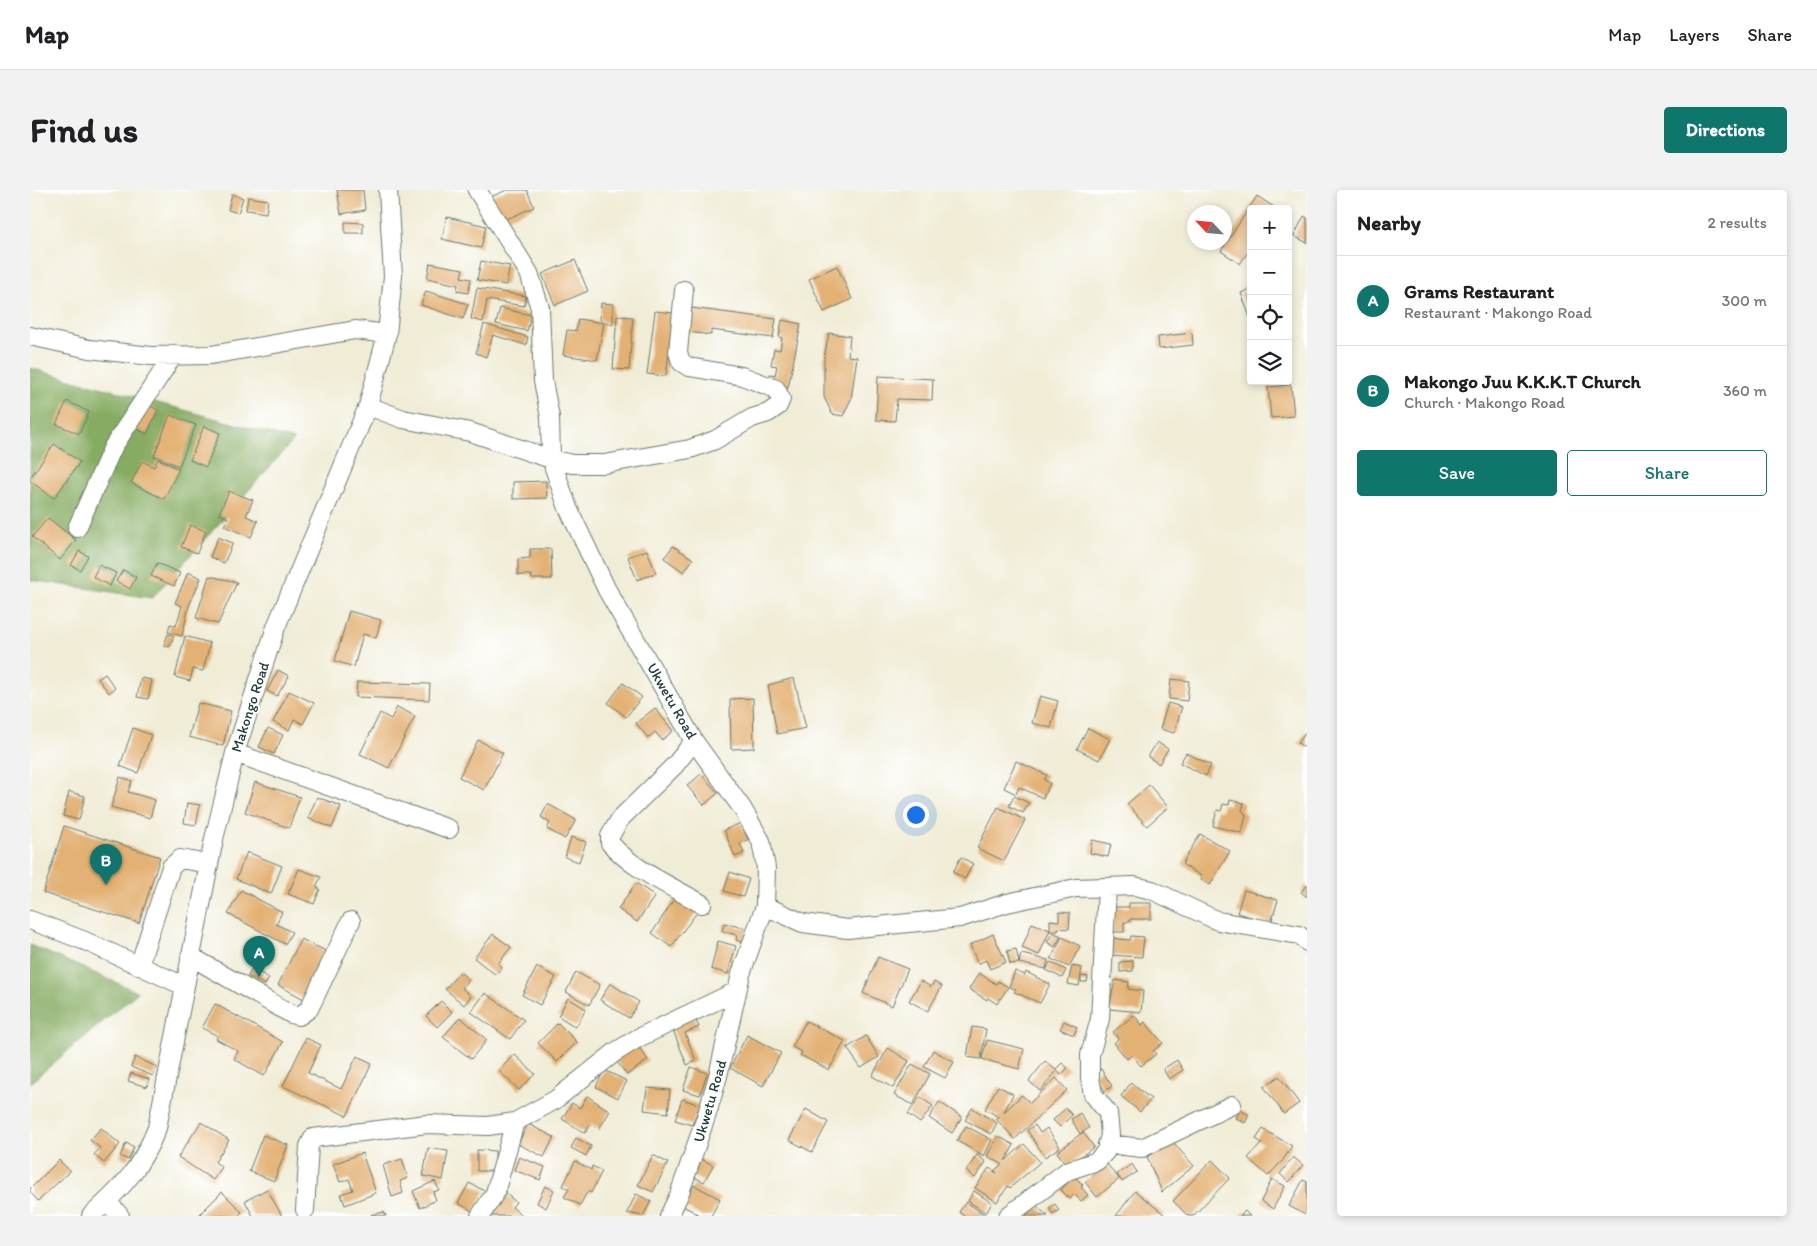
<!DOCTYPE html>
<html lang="en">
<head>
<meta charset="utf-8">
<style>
	:root { --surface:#fff; --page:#f2f2f2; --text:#202124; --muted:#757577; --line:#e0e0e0; --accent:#0f766e }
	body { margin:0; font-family:Itim,sans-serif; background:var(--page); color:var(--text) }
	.controls { position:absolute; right:15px; top:15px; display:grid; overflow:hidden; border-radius:5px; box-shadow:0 2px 8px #0003 }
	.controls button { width:45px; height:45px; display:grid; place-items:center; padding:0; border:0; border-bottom:1px solid var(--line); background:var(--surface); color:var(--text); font:25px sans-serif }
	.compass { position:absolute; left:1157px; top:15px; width:45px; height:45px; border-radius:50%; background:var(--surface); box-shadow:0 2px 8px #0003; rotate:296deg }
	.you { position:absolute; left:885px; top:624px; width:18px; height:18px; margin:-12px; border:4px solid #fff; border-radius:50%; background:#1a73e8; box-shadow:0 0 0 8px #1a73e833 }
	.badge { display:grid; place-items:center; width:32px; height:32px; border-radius:50%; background:var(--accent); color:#fff; font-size:16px; font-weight:700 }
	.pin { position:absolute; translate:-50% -41px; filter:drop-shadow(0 1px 2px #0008) }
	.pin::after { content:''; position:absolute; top:26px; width:18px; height:15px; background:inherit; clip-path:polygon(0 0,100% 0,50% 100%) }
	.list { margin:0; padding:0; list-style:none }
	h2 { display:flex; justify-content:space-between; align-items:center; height:65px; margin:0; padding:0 20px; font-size:21px }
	h2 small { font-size:16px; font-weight:400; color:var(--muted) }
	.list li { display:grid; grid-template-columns:32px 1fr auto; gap:15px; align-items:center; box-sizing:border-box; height:90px; padding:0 20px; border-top:1px solid var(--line) }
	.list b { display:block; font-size:19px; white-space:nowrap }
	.list p { margin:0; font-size:16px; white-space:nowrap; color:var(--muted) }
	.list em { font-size:16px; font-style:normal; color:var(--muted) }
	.actions { display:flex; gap:10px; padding:15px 20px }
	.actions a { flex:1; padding:11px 0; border:1px solid var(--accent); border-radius:5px; text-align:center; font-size:18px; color:var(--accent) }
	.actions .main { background:var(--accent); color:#fff }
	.icon { flex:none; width:28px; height:28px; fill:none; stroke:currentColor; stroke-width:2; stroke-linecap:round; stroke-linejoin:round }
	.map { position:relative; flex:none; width:1277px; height:1026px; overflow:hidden; border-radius:5px }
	header { display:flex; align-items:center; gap:30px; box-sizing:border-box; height:70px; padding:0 25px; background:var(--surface); border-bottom:1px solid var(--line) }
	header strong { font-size:24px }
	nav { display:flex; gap:28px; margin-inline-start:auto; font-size:18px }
	.intro { display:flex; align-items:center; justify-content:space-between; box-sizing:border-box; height:120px; padding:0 30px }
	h1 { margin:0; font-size:35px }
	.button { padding:12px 22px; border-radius:5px; background:var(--accent); color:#fff; font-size:18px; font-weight:700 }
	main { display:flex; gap:30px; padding:0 30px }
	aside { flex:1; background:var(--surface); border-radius:5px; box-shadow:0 2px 8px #0003 }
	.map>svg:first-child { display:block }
</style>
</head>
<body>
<header>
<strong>Map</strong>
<nav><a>Map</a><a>Layers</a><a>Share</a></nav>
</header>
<div class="intro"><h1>Find us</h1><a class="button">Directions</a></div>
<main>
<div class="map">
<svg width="1277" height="1026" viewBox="0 0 1277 1026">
	<rect width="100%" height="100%" fill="#fff"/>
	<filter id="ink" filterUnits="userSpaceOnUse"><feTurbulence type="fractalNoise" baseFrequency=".02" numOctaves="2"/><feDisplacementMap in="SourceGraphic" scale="10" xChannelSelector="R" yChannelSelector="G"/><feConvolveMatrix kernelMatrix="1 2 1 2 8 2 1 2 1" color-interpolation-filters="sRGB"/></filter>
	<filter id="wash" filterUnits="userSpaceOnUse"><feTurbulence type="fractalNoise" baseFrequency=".0096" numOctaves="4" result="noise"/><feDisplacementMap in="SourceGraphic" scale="20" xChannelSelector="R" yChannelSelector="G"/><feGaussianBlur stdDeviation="1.12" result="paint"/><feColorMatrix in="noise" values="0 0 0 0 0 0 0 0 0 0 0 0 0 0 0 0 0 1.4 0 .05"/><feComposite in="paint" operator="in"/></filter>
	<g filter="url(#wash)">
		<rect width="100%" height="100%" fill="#f0ecd6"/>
		<path fill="#86ac62" stroke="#52744b" d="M0 178 264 250 122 408 0 390Z
			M0 755 108 802 0 893Z"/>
		<g id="blocks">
			<path fill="#e3b173" d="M307 0H333L335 20 311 24Z
				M477 0H497L504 17 468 33 458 8Z
				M202 4 213 8 208 23 198 20Z
				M1227 6 1247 19H1221V57L1210 74 1191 61Z
				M218 7 238 10 236 23 216 20Z
				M1274 26 1277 28V53L1264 46Z
				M417 27 456 36 451 58 412 49Z
				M315 32 333 33V43H315Z
				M545 70 558 101 525 115 512 84Z
				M451 71 480 76 476 95 447 90Z
				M400 73 433 79 431 87 441 89 438 103 427 101 428 95 397 88Z
				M807 76 822 109 794 122 779 89Z
				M447 98 496 106 494 116 457 110 453 132 441 129Z
				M1221 99V130L1211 103Z
				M396 101 438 114 433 129 391 115Z
				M571 113 583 114V135L570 130Z
				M470 118 501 125 497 141 466 134Z
				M661 118 746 129 743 148 681 140V145L658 142Z
				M625 121 644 123 636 186 617 184Z
				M587 126 603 127 599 180 583 179Z
				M548 129 574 133 567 170 533 165 537 140 546 141Z
				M752 130 771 134 758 198 738 195 740 184 745 185 747 176 741 175 744 159 750 160 752 148 749 147Z
				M454 134 498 147 496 155 463 145 456 167 446 163Z
				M799 143 820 146 818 166 827 167 821 209 813 226 802 224 794 207V167Z
				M1162 143 1163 155 1129 159 1128 147Z
				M848 186 903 189 902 210 867 209 865 231 846 230Z
				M1261 195 1264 226 1241 228 1238 197Z
				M37 211 59 222 49 244 26 234Z
				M116 214 128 220 117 244 105 238Z
				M140 225 166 235 149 276 124 266Z
				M174 236 190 243 176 277 160 270Z
				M24 254 50 272 24 308 0 291V288Z
				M128 269 149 279 134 309 101 293 112 271 124 277Z
				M516 291 517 308 483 309V292Z
				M199 301 223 310 216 326 228 331 221 347 194 336 198 328 189 324Z
				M18 328 46 350 30 370 2 347Z
				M160 335 176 341 167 363 151 357Z
				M188 347 203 353 194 373 180 367Z
				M643 356 663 369 654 382 634 368Z
				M500 359H521L522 389H502L501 385H488V369L500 368Z
				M617 360 626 383 607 390 598 367Z
				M49 361 58 366 50 380 41 375Z
				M127 373 150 383 144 396 121 386Z
				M69 375 86 383 80 396 63 387Z
				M93 380 106 387 100 399 86 391Z
				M158 382 171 388 159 416 152 446 138 442 140 434 146 436 152 416 145 413Z
				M179 386 207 392 188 434 166 428Z
				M319 421 351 430 346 448 333 444 324 477 305 471Z
				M138 444 144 446 139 457 134 455Z
				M155 446 180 453 173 481 163 479 160 491 145 487Z
				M248 480 259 486 247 506 237 501Z
				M75 484 85 498 79 503 68 489Z
				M111 488 122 490 118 509 107 507Z
				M764 488 776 538 747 544 738 495Z
				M1141 489 1159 491 1157 511 1139 509Z
				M327 492 400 494 399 510 326 507Z
				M593 493 612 507 596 527 578 513Z
				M259 501 284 513 273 534 264 529 259 540 243 532Z
				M1010 506 1028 511 1021 538 1002 533Z
				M723 508 724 558 701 559 700 509Z
				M168 513 201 521 193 556 159 547Z
				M1138 513 1152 517 1144 543 1130 539Z
				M367 517 385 526 359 578 330 564 350 523 361 529Z
				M625 518 643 541 632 550 625 542 618 548 606 533Z
				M103 538 121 545 108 583 90 576Z
				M238 538 253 545 244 564 229 557Z
				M1058 538 1080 549 1069 570 1047 559Z
				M1277 541V559L1268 553Z
				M448 550 473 563 454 600 429 587Z
				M1127 552 1138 559 1129 574 1118 567Z
				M1156 563 1181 575 1176 586 1150 573Z
				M986 571 1017 585 1014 590 1020 593 1013 608 989 597 986 604 974 598Z
				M671 584 688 603 674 615 657 596Z
				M90 587 102 591 98 602 125 610 120 628 81 617Z
				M225 592 270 607 259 638 215 622Z
				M1119 595 1138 617 1117 636 1097 614Z
				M39 602 55 606 49 630 33 626Z
				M984 606 999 613 993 623 979 616Z
				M287 607 311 616 302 638 278 628Z
				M1200 610 1214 613 1212 620 1216 625 1212 643 1183 636 1187 620 1191 621 1193 614 1199 615Z
				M157 613 170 615 166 635 154 633Z
				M518 614 546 630 535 649 517 639 520 633 511 627Z
				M968 617 995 630 974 671 947 658Z
				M711 633 718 650 710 653 714 663 705 667 694 640Z
				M34 636 130 667 109 733 13 703Z
				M1170 644 1200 661 1180 695 1171 690V686L1152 674Z
				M541 647 556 652 549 672 535 667Z
				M1062 650 1081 654 1078 667 1060 663Z
				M217 662 252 676 241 704 206 689Z
				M931 667 943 674 935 689 923 682Z
				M269 679 291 687 286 697 290 699 284 714 258 704Z
				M700 682 719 689 713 707 694 701Z
				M606 693 625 706 607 732 588 719Z
				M1277 695V707L1271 702Z
				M211 700 252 722 246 734 262 742 255 754 198 724Z
				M1214 700 1248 710 1241 733 1207 723Z
				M647 705 671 717 641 757 622 743Z
				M1099 713H1121V729H1100V732H1094V742H1083V717H1099Z
				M1029 722 1040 723 1039 739 1028 738V741H1020V730L1029 731Z
				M694 733 718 739 714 752 706 750 707 745 692 741Z
				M1002 733 1020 740 1009 765 992 758Z
				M1023 742 1031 746 1025 757 1017 752Z
				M463 744 481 757 468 774 472 777 466 785 444 768Z
				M963 744 976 772 960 779 956 770 948 774 940 755Z
				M1101 746 1114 747 1112 767 1078 765 1080 748 1100 750Z
				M1032 747 1050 756 1039 777 1021 769Z
				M271 749 298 762 274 809 248 795Z
				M688 751 706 756 698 784 681 779Z
				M986 759 989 773 980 774 977 761Z
				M991 764 1018 770 1016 779 989 773Z
				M848 767 878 779 862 816 833 803Z
				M1103 771V781L1090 782V772Z
				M1020 772 1036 780 1032 788 1016 780Z
				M1042 776 1052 778 1049 796 1038 794Z
				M507 777 526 787 510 815 492 805Z
				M222 778 239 788 235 795 218 786Z
				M985 781 995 785 996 782 1020 794 1010 813 984 802 986 799 979 797Z
				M430 782 439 790 432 798 441 806 434 815 415 799Z
				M546 782 570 795 559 815 536 802Z
				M949 783 966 794 968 791 978 797 967 814 958 808 957 810 939 799Z
				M1051 786 1058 787 1057 792H1051Z
				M1085 790 1099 792 1098 799 1113 801 1111 822 1079 819Z
				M891 791 901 797 904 792 912 796 898 821 879 811Z
				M580 793 609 812 599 828 570 810Z
				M455 803 494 830 480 849 441 822Z
				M538 808 556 819 546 837 528 826Z
				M411 811 422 822 407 837 396 826Z
				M185 814 253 852 234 886 204 869 208 861 186 849 188 846 172 838Z
				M1104 825 1112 835 1115 832 1133 853 1123 861 1126 864 1111 876 1102 865 1097 869 1084 853 1088 849 1083 842Z
				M664 826 669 837 655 843 666 871 657 875 641 835Z
				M430 827 457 850 441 869 413 847Z
				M776 831 815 851 799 880 770 865 772 862 762 857Z
				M1034 831 1047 837 1044 845 1030 839Z
				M528 833 547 852 527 872 508 853Z
				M942 837 956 839 951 869 937 867Z
				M717 845 751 863 733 896 700 878Z
				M836 846 849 867 831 878 817 858Z
				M276 848 291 855 278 883 311 899 327 866 342 873 317 926 253 896Z
				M957 850 994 859 989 879 952 869Z
				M605 852 618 870 597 885 584 868Z
				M858 858 879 871 863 898 842 886Z
				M903 860 924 872 915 888 894 877Z
				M484 864 505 884 489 900 469 881Z
				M105 867 127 877 123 886 101 877Z
				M1147 870 1153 880 1139 889 1133 879Z
				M1015 871 1027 881 1010 901 999 891Z
				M1032 873 1038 878 1031 885 1026 879Z
				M882 874 900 884 883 915 864 905Z
				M661 877 677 883 670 905 653 900Z
				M1071 879 1082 896 1075 901 1064 884Z
				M574 880 597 891 588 908 566 897Z
				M101 883 119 889 117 897 98 891Z
				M1249 886 1269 913 1254 924 1234 897Z
				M1026 888 1037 900 985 949 966 929 969 927 955 919 968 896 983 904 974 922 992 905 1000 913Z
				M1101 893 1121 909 1110 922 1091 906Z
				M617 898 640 900 638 923 614 920Z
				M557 906 580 921 569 939 561 934 555 943 532 929 542 913 550 918Z
				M890 907 903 916 890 933 878 924Z
				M652 909 670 915 662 935 645 930Z
				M909 912 932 927 922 943 899 928Z
				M942 918 967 933 961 944 935 930Z
				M1036 918 1042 925 1030 937 1023 930Z
				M776 919 798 932 782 962 759 950Z
				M1210 920 1219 925 1215 933 1206 928Z
				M1050 923 1059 938 1050 944 1041 929Z
				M171 932 199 950 185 972 192 977 183 990 148 967Z
				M498 934 524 947 514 967 488 954Z
				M1005 935 1010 943 1017 938 1030 957 1015 967 997 940Z
				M936 936 962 950 954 966 927 951Z
				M71 938 90 954 74 973 64 965 70 958 60 950Z
				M1233 939 1262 956 1253 970 1238 986 1218 968 1232 953 1226 949Z
				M1053 942 1064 957 1037 976 1027 962Z
				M233 945 258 955 244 991 219 981Z
				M968 946 984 955 975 971 994 954 1010 972 980 998 978 996 967 1012 945 998 959 978 967 983 964 981 972 974 957 966Z
				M546 948 561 956 556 966 541 958Z
				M1143 952 1164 976 1132 1002 1117 967Z
				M96 953 104 957 98 970 90 966Z
				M398 958 418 961 413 990 393 986Z
				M447 960 465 961V981H447Z
				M332 963 346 1003 315 1015 311 1004 323 1000 319 989 310 992 303 974Z
				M623 965 638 973 623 1002 608 995Z
				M947 965 956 972 945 988 936 981Z
				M489 967 515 977 510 990 484 980Z
				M1263 967 1273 975 1259 992 1250 984Z
				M669 968 683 975 674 992 660 985Z
				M372 969 378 988 370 991 373 1003 362 1007 353 975Z
				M29 970 40 981 8 1011 0 1002V999Z
				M1182 970 1200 988 1163 1026H1158L1143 1011Z
				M545 971 561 980 562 976 572 981 561 1003 558 1001 550 1015 534 1007 539 999 533 996Z
				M1077 974 1089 989 1067 1007 1055 992Z
				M1102 974 1107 982 1092 992 1087 984Z
				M1044 986 1053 995 1051 997 1058 1005 1051 1011 1044 1004 1040 1009 1031 1000Z
				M1242 989 1255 996 1243 1019 1231 1011Z
				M1273 990 1277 992V1026L1259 1016Z
				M405 991 409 1000 403 1002 406 1010 390 1018 383 1001Z
				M439 993 455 1001 444 1022 428 1013Z
				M664 995 690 1009 681 1026H671L653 1016Z
				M515 996 524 1000 516 1018 507 1013Z
				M237 999 252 1026H223L215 1011Z
				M944 1001 962 1013 956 1023 938 1011Z
				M1105 1001 1135 1025 1134 1026H1086Z
				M192 1002 212 1022 208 1026H168Z
				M475 1003 486 1012 482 1017 493 1026H457Z
				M606 1004 621 1011 613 1026 597 1023Z
				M936 1012 954 1024 952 1026H934L929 1022Z
				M1025 1014 1029 1020 1023 1024 1019 1018Z
				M1005 1015 1018 1026H996Z
				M1215 1021 1220 1026H1210Z
				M354 1022 356 1026H341V1025Z"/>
		</g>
	</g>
	<g filter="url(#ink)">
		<use href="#blocks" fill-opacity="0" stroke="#687a6d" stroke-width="1"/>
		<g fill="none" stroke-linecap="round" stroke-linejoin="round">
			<g stroke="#687a6d" stroke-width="20">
				<path id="minor" d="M447 0 499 83 510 118 513 191 520 227 521 269 538 318 577 400 664 551 712 618 731 651 736 678 735 716 711 784 688 886 677 924 649 1005 639 1026
					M0 146 59 159 121 166 181 165 325 140 357 144
					M338 216 373 229 440 242 521 269 542 274H574L660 259 685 250 722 228 738 223 748 216 751 209 746 199 712 186 659 177 651 172 648 162 654 100
					M47 338 83 257 144 164
					M664 551 645 575 590 629 580 646V653C603 680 641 696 672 714
					M205 563 419 639
					M735 716 773 733 817 739 930 728 977 713 1046 698 1104 696 1122 700 1188 731 1269 745 1277 752
					M0 730 55 751 154 796
					M160 766 261 824 269 826 279 819 321 731
					M109 776 141 677 150 669 179 674
					M1077 954 1112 958 1202 915
					M77 1011 90 1026
					M275 1020 279 956 283 948 397 934 458 936 485 932 525 910 584 863 608 848 707 801
					M61 1026C93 997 111 978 127 938L184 649 205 563 246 437 338 216 357 144 363 86 358 0
					M450 1026 465 1003 485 932
					M978 1026 1037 981 1067 971 1076 961 1080 945 1078 923 1063 904 1060 888V865L1070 829 1077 698"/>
			</g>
			<use href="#minor" stroke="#fff" stroke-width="18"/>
		</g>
	</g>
	<g text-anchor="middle" stroke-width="4" stroke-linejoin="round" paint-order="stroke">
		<g font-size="15" fill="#1f3d34" stroke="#fff">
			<text transform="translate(642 511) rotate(60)" y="5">Ukwetu Road</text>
			<text transform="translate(220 517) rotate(-72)" y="5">Makongo Road</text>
			<text transform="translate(680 911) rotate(-74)" y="5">Ukwetu Road</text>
		</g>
	</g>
</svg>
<div class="controls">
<button>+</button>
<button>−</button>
<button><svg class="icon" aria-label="locate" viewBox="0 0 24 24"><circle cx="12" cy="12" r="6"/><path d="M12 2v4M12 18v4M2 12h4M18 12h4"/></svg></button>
<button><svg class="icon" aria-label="layers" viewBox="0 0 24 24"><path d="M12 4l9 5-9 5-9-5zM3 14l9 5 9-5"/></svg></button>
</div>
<svg class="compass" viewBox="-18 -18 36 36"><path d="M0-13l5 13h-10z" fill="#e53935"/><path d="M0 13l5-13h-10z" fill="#757577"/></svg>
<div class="you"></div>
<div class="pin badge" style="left:229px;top:787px">A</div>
<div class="pin badge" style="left:76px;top:695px">B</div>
</div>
<aside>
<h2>Nearby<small>2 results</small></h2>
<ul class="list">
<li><span class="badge">A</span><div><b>Grams Restaurant</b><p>Restaurant · Makongo Road</p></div><em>300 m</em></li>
<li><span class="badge">B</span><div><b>Makongo Juu K.K.K.T Church</b><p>Church · Makongo Road</p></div><em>360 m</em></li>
</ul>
<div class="actions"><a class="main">Save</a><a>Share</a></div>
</aside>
</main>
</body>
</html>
